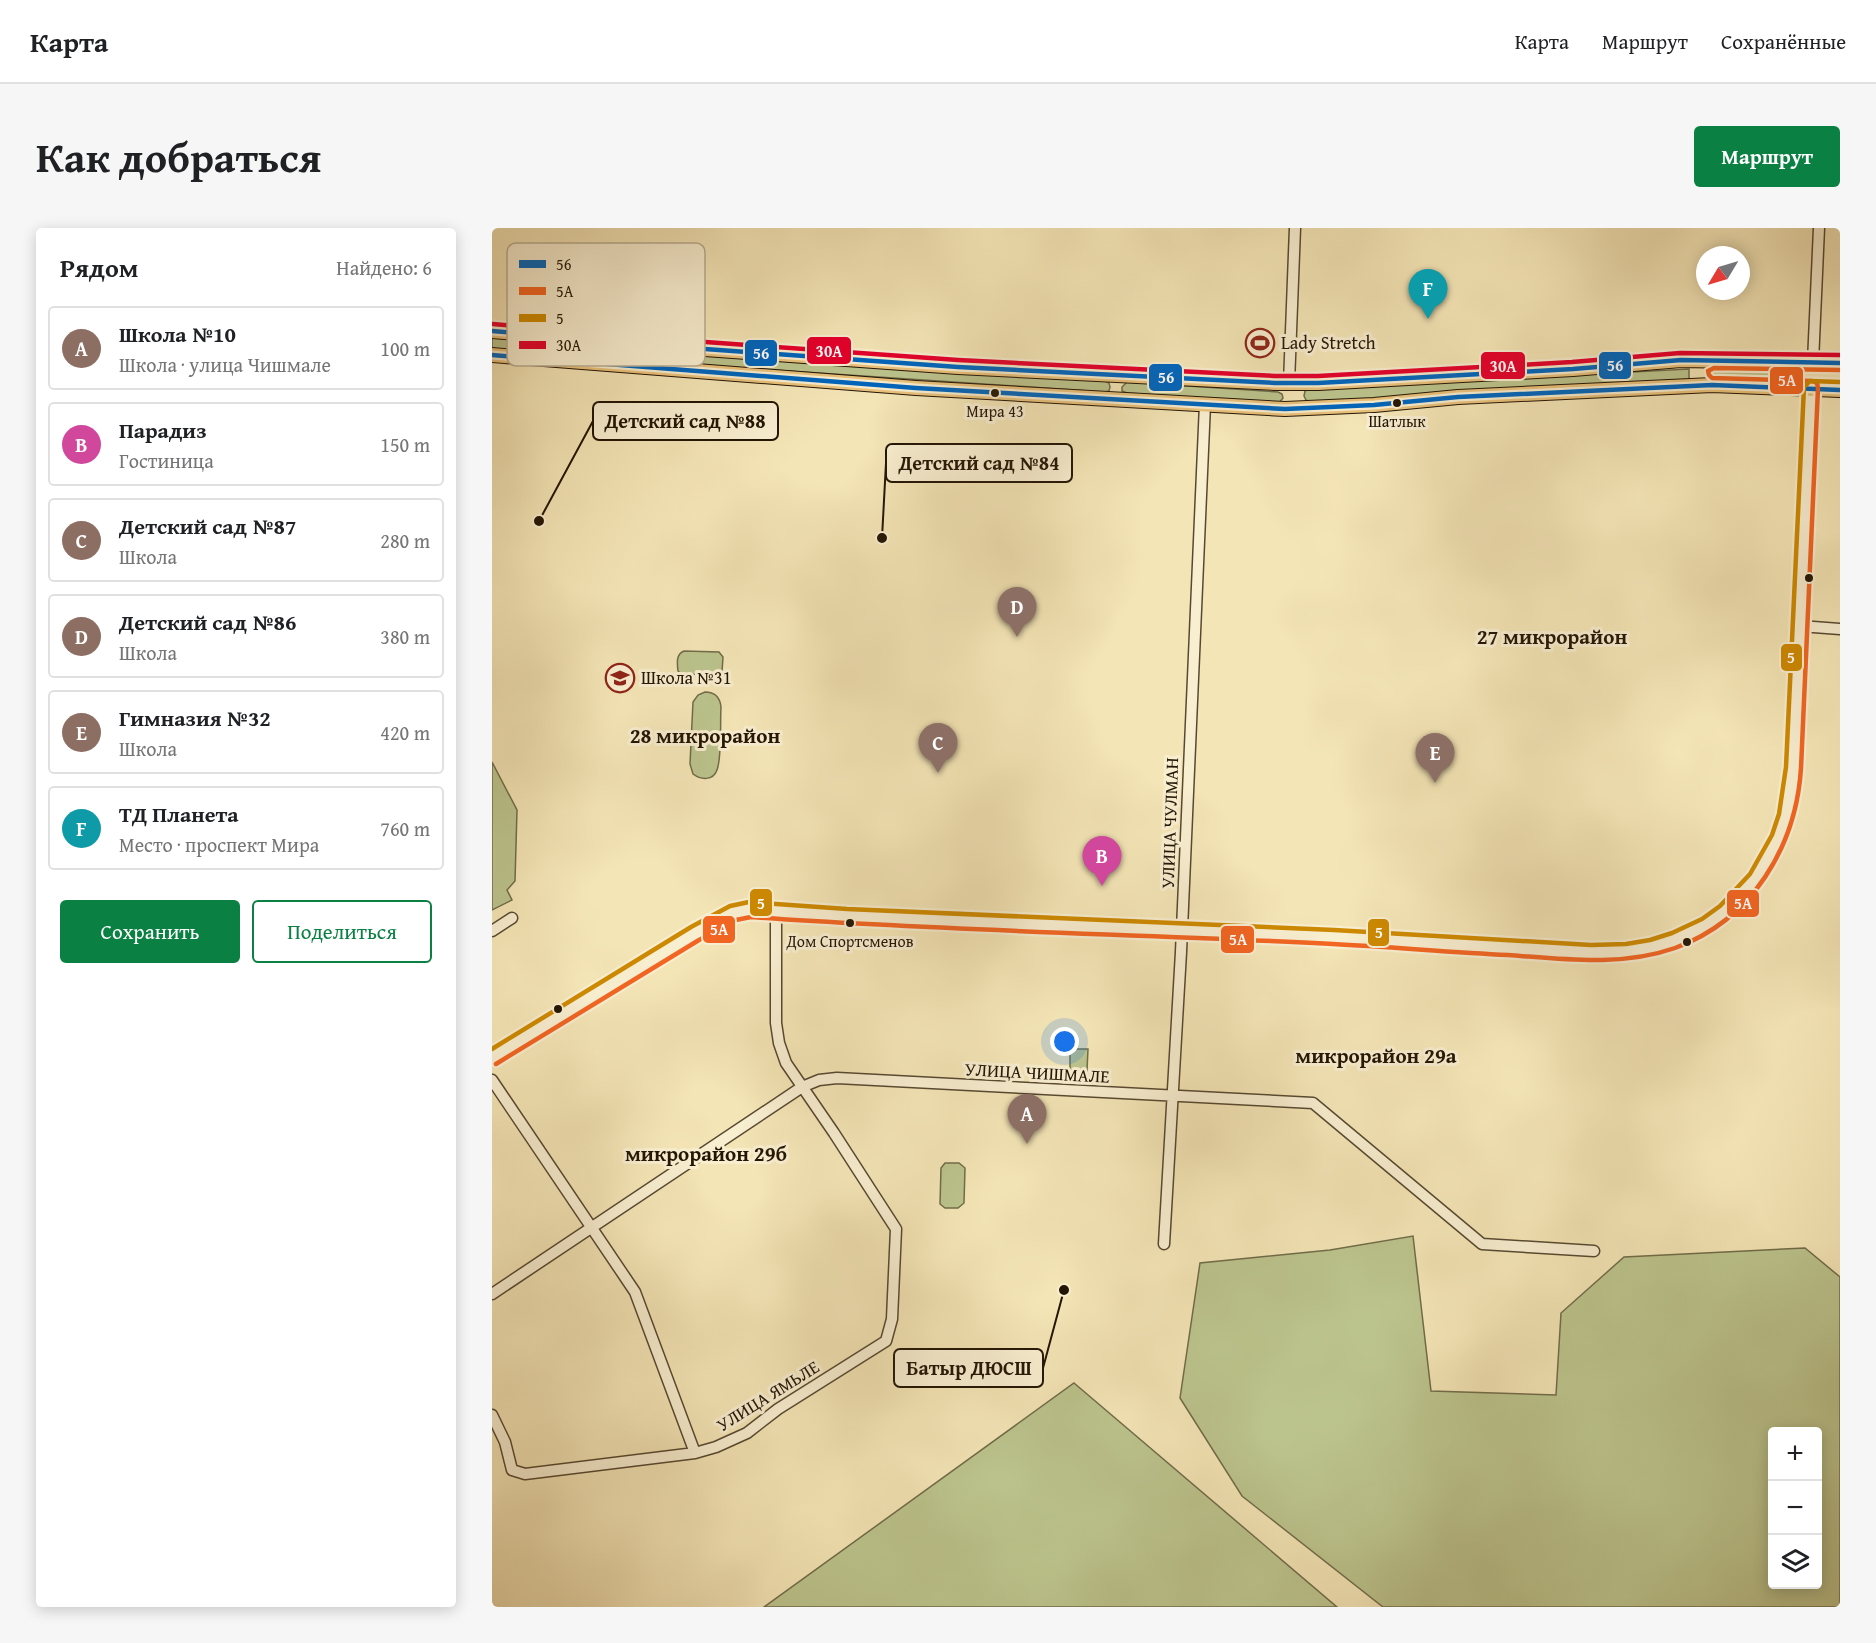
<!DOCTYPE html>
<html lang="ru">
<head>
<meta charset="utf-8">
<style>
	:root { --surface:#fff; --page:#f6f6f6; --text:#202124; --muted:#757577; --line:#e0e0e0; --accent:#0b8043 }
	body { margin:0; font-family:"Gentium Book Plus",serif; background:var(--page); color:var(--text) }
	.controls { position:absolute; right:18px; bottom:18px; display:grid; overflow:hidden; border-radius:6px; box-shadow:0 3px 15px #0003 }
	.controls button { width:54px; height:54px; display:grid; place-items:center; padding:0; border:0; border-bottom:2px solid var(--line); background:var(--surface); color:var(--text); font:30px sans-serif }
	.compass { position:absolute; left:1204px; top:18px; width:54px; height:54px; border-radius:50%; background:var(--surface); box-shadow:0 3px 15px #0003; rotate:232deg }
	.you { position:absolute; left:573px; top:814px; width:21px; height:21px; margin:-15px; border:4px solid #fff; border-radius:50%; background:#1a73e8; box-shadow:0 0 0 9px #1a73e833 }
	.badge { display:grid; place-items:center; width:39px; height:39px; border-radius:50%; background:var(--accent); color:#fff; font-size:20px; font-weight:700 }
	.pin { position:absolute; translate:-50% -50px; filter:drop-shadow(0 2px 3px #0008) }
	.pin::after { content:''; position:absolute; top:32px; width:21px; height:18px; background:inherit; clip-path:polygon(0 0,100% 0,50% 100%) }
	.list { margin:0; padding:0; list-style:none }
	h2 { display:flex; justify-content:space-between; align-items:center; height:78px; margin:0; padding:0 24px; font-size:26px }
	h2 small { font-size:20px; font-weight:400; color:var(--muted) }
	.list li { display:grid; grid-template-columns:39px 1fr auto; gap:18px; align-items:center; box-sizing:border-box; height:84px; margin:0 12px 12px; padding:0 12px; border:2px solid var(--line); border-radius:6px }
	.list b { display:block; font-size:22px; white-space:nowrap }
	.list p { margin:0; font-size:20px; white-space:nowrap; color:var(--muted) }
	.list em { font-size:20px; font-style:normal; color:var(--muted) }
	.actions { display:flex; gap:12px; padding:18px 24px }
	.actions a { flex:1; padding:14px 0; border:2px solid var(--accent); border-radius:6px; text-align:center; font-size:21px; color:var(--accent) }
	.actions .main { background:var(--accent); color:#fff }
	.icon { flex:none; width:33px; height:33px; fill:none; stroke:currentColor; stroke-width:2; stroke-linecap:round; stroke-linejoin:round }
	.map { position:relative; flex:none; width:1348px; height:1379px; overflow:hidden; border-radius:6px }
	header { display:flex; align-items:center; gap:36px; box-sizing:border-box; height:84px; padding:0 30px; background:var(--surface); border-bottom:2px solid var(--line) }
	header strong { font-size:28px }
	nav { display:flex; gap:33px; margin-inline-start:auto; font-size:21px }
	.intro { display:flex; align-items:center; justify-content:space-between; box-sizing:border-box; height:144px; padding:0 36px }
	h1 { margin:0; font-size:42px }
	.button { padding:15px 27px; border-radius:6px; background:var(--accent); color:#fff; font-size:21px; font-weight:700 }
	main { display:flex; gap:36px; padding:0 36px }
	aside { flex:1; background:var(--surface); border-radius:6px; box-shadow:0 3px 15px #0003 }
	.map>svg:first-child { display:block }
</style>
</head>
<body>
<header>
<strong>Карта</strong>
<nav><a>Карта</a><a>Маршрут</a><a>Сохранённые</a></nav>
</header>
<div class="intro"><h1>Как добраться</h1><a class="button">Маршрут</a></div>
<main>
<aside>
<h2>Рядом<small>Найдено: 6</small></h2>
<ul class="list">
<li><span class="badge" style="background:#8d6e63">A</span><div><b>Школа №10</b><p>Школа · улица Чишмале</p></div><em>100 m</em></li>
<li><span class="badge" style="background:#d1479c">B</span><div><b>Парадиз</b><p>Гостиница</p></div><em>150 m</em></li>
<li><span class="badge" style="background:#8d6e63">C</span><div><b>Детский сад №87</b><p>Школа</p></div><em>280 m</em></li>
<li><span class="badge" style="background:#8d6e63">D</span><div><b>Детский сад №86</b><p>Школа</p></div><em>380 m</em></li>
<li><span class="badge" style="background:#8d6e63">E</span><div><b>Гимназия №32</b><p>Школа</p></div><em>420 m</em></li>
<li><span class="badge" style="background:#0f9aa8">F</span><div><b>ТД Планета</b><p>Место · проспект Мира</p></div><em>760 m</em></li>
</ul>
<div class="actions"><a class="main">Сохранить</a><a>Поделиться</a></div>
</aside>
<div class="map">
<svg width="1348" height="1379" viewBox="0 0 1348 1379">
	<rect width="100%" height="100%" fill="#f4e5b6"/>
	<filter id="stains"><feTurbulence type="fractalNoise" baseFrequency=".00333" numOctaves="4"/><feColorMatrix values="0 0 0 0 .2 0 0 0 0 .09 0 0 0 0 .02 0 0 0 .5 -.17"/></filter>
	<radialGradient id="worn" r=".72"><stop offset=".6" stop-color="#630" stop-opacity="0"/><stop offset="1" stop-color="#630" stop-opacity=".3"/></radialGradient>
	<path fill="#bcc48d" stroke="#706c49" stroke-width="1.5" fill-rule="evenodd" d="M0 110 189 123 194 128 193 132 189 133 0 121Z
		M207 126 613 153 617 155 618 159 617 163 613 164 208 137 205 135 203 131Z
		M1197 141V153L1074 164 818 174 814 172 812 168 813 163 817 161Z
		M1221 141 1298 143V154L1220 152 1215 146 1217 142Z
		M635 154 786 164 790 166 791 170 787 175 635 165 630 163V159Z
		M192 423 227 424 231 429 230 444 225 447 189 446 186 443C185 435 184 426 192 423Z
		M213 464C223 464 228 469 229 479 228 494 230 529 225 542 221 553 209 552 201 546L198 536 201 474 206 467Z
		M0 534 25 582 23 653 15 662 20 672 0 682Z
		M578 821H596L595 843 578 842Z
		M453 935H467L473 940 472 975 466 980H453L448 976 449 940Z
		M921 1008 939 1163 1064 1167 1069 1085 1132 1029 1313 1020 1348 1049V1379H891L750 1268 688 1170 708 1035 838 1022ZM1280 1204H1326V1356H1280Z
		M582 1155 845 1379H272Z"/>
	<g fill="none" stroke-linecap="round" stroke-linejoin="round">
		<g stroke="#574931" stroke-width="13">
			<path id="minor" d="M1321 134 1327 0
				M797 155 803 0
				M1308 398 1348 401
				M0 703 20 690
				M0 830 203 706 241 685 258 681 355 688 842 709 1099 725C1130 725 1165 721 1193 708 1250 683 1291 627 1299 565 1302 548 1302 531 1303 515 1305 475 1307 436 1308 397 1311 318 1314 239 1319 160
				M0 852 143 1064 203 1225
				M672 1016 689 724 713 176
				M0 1066 310 859 327 852 345 850 821 875 990 1016 1102 1023
				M0 1187 13 1214 20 1242 33 1246 203 1225 224 1219 255 1205 286 1181 394 1113 400 1091 404 1001 342 905 294 835 287 815 284 795V682"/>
		</g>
		<g stroke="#231505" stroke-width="16">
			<path id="major" d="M0 103 199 120 466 139 783 155H826L1081 141 1189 132 1348 135
				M0 127 424 160 793 181 882 177 966 169 1220 157 1348 162"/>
		</g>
		<use href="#minor" stroke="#f8eed0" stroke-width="10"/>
		<use href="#major" stroke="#eac27b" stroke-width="14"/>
		<g stroke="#f8eed0" stroke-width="9">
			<path id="bus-1" d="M0 103 199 120 466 139 783 155H826L1081 141 1189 132 1348 135
				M0 127 424 160 793 181 882 177 966 169 1220 157 1348 162"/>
		</g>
		<g stroke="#f8eed0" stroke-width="9">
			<path id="bus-2" d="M4 836 207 712 244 692 259 689C453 703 647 706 841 716 899 719 957 724 1016 727 1071 731 1129 739 1183 720 1260 692 1304 619 1309 540L1326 160 1325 155 1320 153 1220 150 1217 147 1216 143 1222 140 1348 142"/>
		</g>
		<g stroke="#f8eed0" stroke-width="9">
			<path id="bus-3" d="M0 821 199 699 238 678 257 674 355 681 842 702 1099 717 1134 716 1158 712 1180 705 1210 691 1228 678 1258 646 1280 607 1287 586 1294 539 1312 159 1318 153 1348 154"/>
		</g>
		<g stroke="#f8eed0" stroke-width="9">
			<path id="bus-4" d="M1 96 200 113 466 132 783 148H826L1080 134 1188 125 1348 127"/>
		</g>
		<use href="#bus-1" stroke="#0065bd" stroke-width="4.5"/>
		<use href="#bus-2" stroke="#f26522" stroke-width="4.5"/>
		<use href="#bus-3" stroke="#cd8901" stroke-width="4.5"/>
		<use href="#bus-4" stroke="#e4002b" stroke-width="4.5"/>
	</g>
	<defs>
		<g id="stadium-ring" transform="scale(1.5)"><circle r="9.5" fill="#f8eed0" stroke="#8f2418" stroke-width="1.5"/><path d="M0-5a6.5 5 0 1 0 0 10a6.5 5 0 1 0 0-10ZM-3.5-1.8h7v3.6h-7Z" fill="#8f2418"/></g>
		<g id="school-ring" transform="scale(1.5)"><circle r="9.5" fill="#f8eed0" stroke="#8f2418" stroke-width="1.5"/><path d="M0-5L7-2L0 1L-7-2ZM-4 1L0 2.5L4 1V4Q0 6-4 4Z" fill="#8f2418"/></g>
	</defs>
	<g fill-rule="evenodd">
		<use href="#stadium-ring" x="768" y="115"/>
		<use href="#school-ring" x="128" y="450"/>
	</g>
	<g fill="#231505" stroke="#f8eed0" stroke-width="2">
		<circle cx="503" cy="165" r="5"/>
		<circle cx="905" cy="175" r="5"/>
		<circle cx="1317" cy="350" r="5"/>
		<circle cx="358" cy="695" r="5"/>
		<circle cx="1195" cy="714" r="5"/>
		<circle cx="66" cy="781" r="5"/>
	</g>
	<g text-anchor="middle" stroke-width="6" stroke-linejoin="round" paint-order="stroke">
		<g font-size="16" fill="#231505" stroke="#f8eed0">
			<text x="503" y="189">Мира 43</text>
			<text x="905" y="199">Шатлык</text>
			<text x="358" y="719">Дом Спортсменов</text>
		</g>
		<g font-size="18" fill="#231505" stroke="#f8eed0" text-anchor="start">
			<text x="789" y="121">Lady Stretch</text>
			<text x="149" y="456">Школа №31</text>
		</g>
		<g font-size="18" fill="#231505" stroke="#f8eed0">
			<text transform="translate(678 595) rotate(-88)" y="6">УЛИЦА ЧУЛМАН</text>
			<text transform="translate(545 845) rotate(3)" y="6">УЛИЦА ЧИШМАЛЕ</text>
			<text transform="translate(276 1168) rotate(-32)" y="6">УЛИЦА ЯМЬЛЕ</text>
		</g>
		<g font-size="21" font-weight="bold" fill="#231505" stroke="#f8eed0">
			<text x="1060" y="416">27 микрорайон</text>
			<text x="213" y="515">28 микрорайон</text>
			<text x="884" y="835">микрорайон 29а</text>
			<text x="214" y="933">микрорайон 29б</text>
		</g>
	</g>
	<rect x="15" y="15" width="198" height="123" rx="9" fill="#f8eed0" stroke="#b8ad93" stroke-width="1.5"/>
	<rect x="27" y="32" width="27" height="8" fill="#0065bd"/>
	<rect x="27" y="59" width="27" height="8" fill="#f26522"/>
	<rect x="27" y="86" width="27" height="8" fill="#cd8901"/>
	<rect x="27" y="113" width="27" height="8" fill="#e4002b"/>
	<g font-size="16" fill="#231505">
		<text x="64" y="42">56</text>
		<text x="64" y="69">5А</text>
		<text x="64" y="96">5</text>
		<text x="64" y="123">30А</text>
	</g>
	<path fill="none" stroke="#231505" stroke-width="2" d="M47 293L101 193M390 310L394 235M572 1062L551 1140"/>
	<g fill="#231505" stroke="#f8eed0" stroke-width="2">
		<circle cx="47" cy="293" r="6"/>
		<circle cx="390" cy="310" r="6"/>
		<circle cx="572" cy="1062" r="6"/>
	</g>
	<g fill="#f8eed0" stroke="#231505" stroke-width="2">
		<rect x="101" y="174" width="185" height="38" rx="6"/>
		<rect x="394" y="216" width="186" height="38" rx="6"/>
		<rect x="402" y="1121" width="149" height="38" rx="6"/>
	</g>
	<g font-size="20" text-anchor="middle" font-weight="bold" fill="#231505">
		<text x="193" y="200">Детский сад №88</text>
		<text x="487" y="242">Детский сад №84</text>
		<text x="477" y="1147">Батыр ДЮСШ</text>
	</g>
	<g stroke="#f8eed0" stroke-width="2">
		<rect x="314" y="108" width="46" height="29" rx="6" fill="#e4002b"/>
		<rect x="252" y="111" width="34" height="28" rx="6" fill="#0065bd"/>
		<rect x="1106" y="123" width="34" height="29" rx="6" fill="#0065bd"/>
		<rect x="988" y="123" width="46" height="29" rx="6" fill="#e4002b"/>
		<rect x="656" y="135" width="35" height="29" rx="6" fill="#0065bd"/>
		<rect x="1277" y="138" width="35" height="29" rx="6" fill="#f26522"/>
		<rect x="1288" y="415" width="23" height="29" rx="6" fill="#cd8901"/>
		<rect x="257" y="660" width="24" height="29" rx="6" fill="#cd8901"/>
		<rect x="1234" y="661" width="34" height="29" rx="6" fill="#f26522"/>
		<rect x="210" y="687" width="34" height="29" rx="6" fill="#f26522"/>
		<rect x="875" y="690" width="23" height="29" rx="6" fill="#cd8901"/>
		<rect x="728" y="697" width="35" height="29" rx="6" fill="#f26522"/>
	</g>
	<g font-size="16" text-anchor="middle" font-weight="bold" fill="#fff">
		<text x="337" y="129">30А</text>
		<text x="269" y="131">56</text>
		<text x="1123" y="143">56</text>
		<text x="1011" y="144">30А</text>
		<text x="674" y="155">56</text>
		<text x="1295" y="158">5А</text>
		<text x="1299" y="435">5</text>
		<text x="269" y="681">5</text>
		<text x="1251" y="681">5А</text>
		<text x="227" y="707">5А</text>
		<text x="887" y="710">5</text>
		<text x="746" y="717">5А</text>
	</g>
	<rect width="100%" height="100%" filter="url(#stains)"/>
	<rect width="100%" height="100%" fill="url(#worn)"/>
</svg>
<div class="controls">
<button>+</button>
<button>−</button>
<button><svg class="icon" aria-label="layers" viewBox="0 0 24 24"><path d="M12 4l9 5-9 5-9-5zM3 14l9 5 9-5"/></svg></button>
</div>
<svg class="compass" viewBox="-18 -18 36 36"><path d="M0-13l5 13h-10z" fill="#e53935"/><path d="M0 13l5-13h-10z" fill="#757577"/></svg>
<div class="you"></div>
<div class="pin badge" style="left:535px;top:916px;background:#8d6e63">A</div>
<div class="pin badge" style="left:610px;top:658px;background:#d1479c">B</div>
<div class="pin badge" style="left:446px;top:545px;background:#8d6e63">C</div>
<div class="pin badge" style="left:525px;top:409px;background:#8d6e63">D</div>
<div class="pin badge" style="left:943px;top:555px;background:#8d6e63">E</div>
<div class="pin badge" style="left:936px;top:91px;background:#0f9aa8">F</div>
</div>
</main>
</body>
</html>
